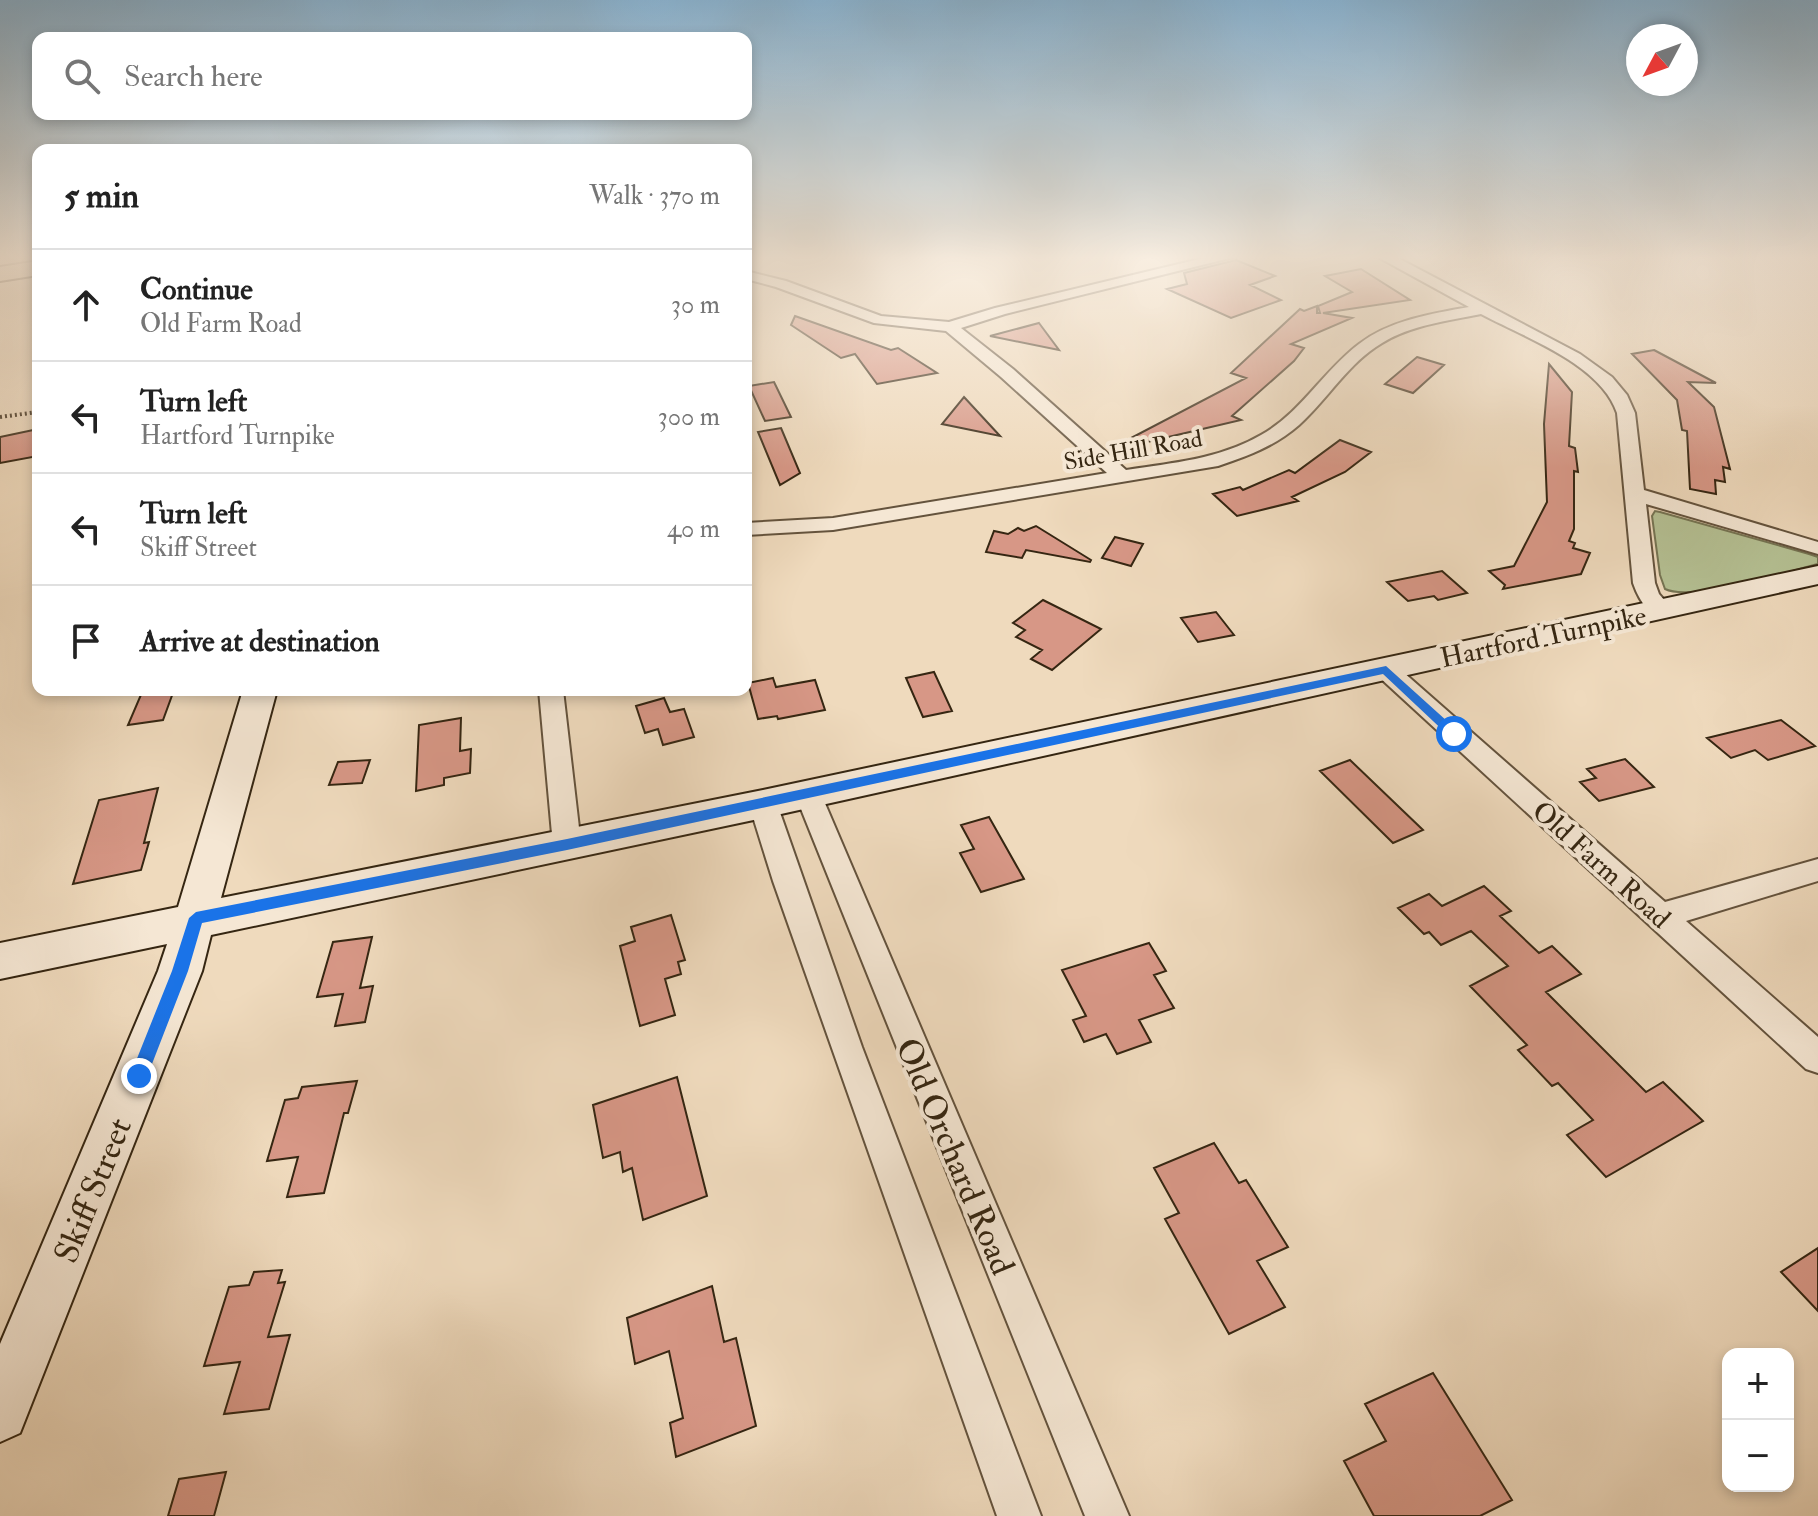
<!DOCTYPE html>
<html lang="en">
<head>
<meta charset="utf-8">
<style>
	:root { --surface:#fff; --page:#f6f6f6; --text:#222; --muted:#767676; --line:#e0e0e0 }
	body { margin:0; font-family:"IM FELL Double Pica",serif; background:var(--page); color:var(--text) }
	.controls { position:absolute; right:24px; bottom:24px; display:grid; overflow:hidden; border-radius:16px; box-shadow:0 4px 12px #0003 }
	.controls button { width:72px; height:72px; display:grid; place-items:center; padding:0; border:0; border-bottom:2px solid var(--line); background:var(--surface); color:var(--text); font:40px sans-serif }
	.compass { position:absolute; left:1626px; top:24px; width:72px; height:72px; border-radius:50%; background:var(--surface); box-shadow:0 4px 12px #0003; rotate:229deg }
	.stop { position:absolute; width:24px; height:24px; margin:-18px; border:6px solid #1a73e8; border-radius:50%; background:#fff }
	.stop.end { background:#1a73e8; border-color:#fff; box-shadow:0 2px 8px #0008 }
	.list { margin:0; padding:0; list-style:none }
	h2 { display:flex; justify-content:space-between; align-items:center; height:104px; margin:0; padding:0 32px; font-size:34px }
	h2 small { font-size:26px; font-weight:400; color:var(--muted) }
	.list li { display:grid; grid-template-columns:52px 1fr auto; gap:24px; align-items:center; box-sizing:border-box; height:112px; padding:0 32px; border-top:2px solid var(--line) }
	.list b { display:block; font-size:30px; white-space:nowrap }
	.list p { margin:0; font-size:26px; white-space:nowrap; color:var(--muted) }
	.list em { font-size:26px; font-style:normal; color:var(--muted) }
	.icon { flex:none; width:44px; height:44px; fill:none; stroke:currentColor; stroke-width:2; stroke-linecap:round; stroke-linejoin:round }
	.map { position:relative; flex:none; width:1818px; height:1516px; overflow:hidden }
	.search { position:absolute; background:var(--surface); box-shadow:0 4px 12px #0003; left:32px; top:32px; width:720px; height:88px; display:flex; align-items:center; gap:20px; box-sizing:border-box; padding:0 28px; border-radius:16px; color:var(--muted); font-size:30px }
	.panel { position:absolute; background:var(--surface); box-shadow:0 4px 12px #0003; left:32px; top:144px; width:720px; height:552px; border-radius:16px }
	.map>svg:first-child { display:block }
</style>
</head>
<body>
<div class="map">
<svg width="1818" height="1516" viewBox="0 0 1818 1516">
	<rect width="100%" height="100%" fill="#efdabd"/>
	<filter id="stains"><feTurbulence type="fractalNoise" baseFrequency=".0025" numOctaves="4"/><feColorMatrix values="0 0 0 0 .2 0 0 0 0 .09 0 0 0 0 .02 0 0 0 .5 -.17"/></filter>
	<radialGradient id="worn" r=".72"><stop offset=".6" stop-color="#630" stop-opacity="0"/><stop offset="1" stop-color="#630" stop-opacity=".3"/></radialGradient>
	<path fill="#b5c194" stroke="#757453" stroke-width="2" d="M1660 512 1809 554 1818 557V564C1786 572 1691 602 1665 589L1660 575 1652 516 1655 511Z"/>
	<path fill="#d79786" stroke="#352612" stroke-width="2" d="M1236 260 1275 276 1250 285 1281 300 1231 318 1167 289 1187 284 1184 273Z
		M1361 269 1410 300 1323 313 1352 318 1291 344 1304 348 1294 361 1232 416 1241 420 1134 445 1131 438 1246 378 1231 373 1300 309 1304 311 1317 306V313H1320L1318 306 1352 292 1325 276Z
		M795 316 891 350 898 348 937 373 877 384 855 354 841 358 791 325Z
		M1039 323 1059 350 990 336Z
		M1654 350 1716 383 1688 382 1714 407 1730 469 1723 467 1725 482 1715 480 1716 494 1690 489 1687 431 1682 430 1677 400 1632 354Z
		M1417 357 1444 365 1413 393 1385 384Z
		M1549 364 1572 392 1569 446 1575 448 1578 472 1574 471V529L1569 541 1575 543 1573 548 1590 553 1581 574 1503 589 1505 585 1489 571 1514 566 1547 502 1544 424Z
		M774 382 791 417 765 421 749 386Z
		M964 397 1000 436 942 424Z
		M781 428 800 473 780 485 758 432Z
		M38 429V456L0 463V437Z
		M1340 440 1371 452 1345 472 1292 497 1298 501 1237 516 1213 494 1240 487 1243 490 1289 470 1295 473Z
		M1036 526 1091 560 1090 562 1026 550 1022 558 986 552 994 531 1008 534 1018 528 1024 531Z
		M1115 537 1143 544 1131 566 1102 558Z
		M1442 571 1467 593 1438 600 1434 596 1408 601 1387 582Z
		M1043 600 1101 629 1052 670 1031 659 1042 650 1016 637 1025 630 1013 623Z
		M1216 612 1234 635 1198 642 1181 618Z
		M934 672 952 711 923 717 906 678Z
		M773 678 776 687 815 680 825 710 778 719 777 716 758 719 748 683Z
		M143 690H174L163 720 128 725Z
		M664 698 670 712 684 709 694 737 663 745 658 729 645 733 636 706Z
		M461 718 460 751 471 749 470 773 444 778V785L416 791 419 725Z
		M1781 720 1815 746 1768 760 1755 750 1731 758 1707 738Z
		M1625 759 1654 787 1599 801 1580 782 1596 778 1587 769Z
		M370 760 362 783 329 785 338 762Z
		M1350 760 1423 830 1393 843 1320 771Z
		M158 788 144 843 149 842 141 870 73 884 99 800Z
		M989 817 1024 879 981 892 960 853 974 849 961 825Z
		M1484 886 1511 911 1500 916 1539 953 1552 946 1581 974 1546 992 1646 1092 1663 1082 1703 1121 1606 1177 1567 1135 1593 1120 1558 1083 1552 1086 1518 1050 1527 1045 1470 986 1508 966 1471 931 1441 945 1429 932 1424 934 1398 908 1429 894 1442 906Z
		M671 915 685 960 678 962 681 974 665 979 675 1015 640 1026 620 946 635 941 631 927Z
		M372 937 360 988 373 986 365 1022 335 1026 343 994 317 997 333 942Z
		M1149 943 1166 971 1154 975 1174 1008 1139 1020 1151 1042 1117 1054 1106 1034 1084 1042 1073 1020 1086 1016 1062 970Z
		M677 1077 707 1196 643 1220 632 1168 623 1172 620 1152 603 1158 593 1105Z
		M357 1081 348 1113H344L324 1193 287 1197 298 1157 267 1161 285 1100 298 1098 302 1087Z
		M1214 1143 1239 1183 1246 1180 1288 1247 1257 1261 1285 1307 1229 1334 1165 1219 1179 1213 1154 1168Z
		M1818 1248V1311L1781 1272Z
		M282 1270 278 1283 285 1282 268 1337 290 1335 269 1409 224 1414 240 1362 204 1366 229 1287 249 1285 254 1272Z
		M712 1286 724 1342 736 1338 756 1426 676 1457 670 1423 683 1418 669 1351 635 1364 627 1318Z
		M1433 1373 1512 1500 1480 1516H1374L1344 1461 1386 1441 1365 1404Z
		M226 1472 214 1516H168L179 1479Z"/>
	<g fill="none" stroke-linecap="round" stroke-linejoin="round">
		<g stroke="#64533d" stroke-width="4">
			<path id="minor" d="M1212 256H1238L1005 314 961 328 1013 369 1126 470C1172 463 1220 459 1261 435 1301 413 1323 371 1359 344 1390 320 1431 314 1469 307L1376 256H1394L1580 354 1612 377 1627 395 1635 413 1644 490 1818 542V554L1646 504 1655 583 1659 594 1673 610 1670 615C1650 620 1639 600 1633 583L1617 413C1601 364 1524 337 1481 314 1447 321 1411 325 1382 343 1348 363 1328 399 1299 425 1275 446 1248 456 1218 466L833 530 746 535V523L833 518 1107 473 1001 377 946 331 874 323 776 287 746 279V271L786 281 881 316 949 322 995 308Z
				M1386 662 1394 664 1665 902 1818 859V881L1686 921 1818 1037V1073L1806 1069 1378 676 1374 670 1378 664Z
				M539 690H563L581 845 577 853 567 856 557 853 553 845Z
				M808 784 817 787 821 794 1129 1516H1085L795 794 799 787Z
				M763 794 773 797 777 804 862 1047 1041 1516H997L773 881 749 804 753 797Z"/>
		</g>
		<g stroke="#352612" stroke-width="4">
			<path id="secondary" d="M1818 566V584L763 818 211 935 202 971 20 1433 0 1442V1344L158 971 167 944 0 979V943L178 907 243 690H277L221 898 763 790Z"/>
		</g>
		<g stroke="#352612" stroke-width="4">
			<path id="primary" d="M38 261V275L0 281V267Z"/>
		</g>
		<path stroke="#352612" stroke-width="4" stroke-dasharray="2 3" stroke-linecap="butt" d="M0 417 38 412"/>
		<use href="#minor" fill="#f5e7d4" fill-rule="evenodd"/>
		<use href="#secondary" fill="#f5e7d4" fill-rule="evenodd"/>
		<use href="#primary" fill="#efdabd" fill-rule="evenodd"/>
	</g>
	<linearGradient id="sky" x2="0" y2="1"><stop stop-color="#8ab6d6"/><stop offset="0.55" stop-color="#f8eee1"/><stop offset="1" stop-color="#f8eee1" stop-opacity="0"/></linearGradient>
	<rect width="1818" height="468" fill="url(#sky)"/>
	<path fill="#1a73e8" d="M1386 666 1458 731V737H1450L1383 674 567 850 202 923 188 971 145 1082 139 1084 130 1076 172 971 189 918 196 912 567 839Z"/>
	<g text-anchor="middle" stroke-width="8" stroke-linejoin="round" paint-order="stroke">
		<g font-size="24" fill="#352612" stroke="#f5e7d4">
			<text transform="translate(1133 450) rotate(-10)" y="8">Side Hill Road</text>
		</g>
		<g font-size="28" fill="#352612" stroke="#f5e7d4">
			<text transform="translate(1543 636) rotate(-12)" y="10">Hartford Turnpike</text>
			<text transform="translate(1602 864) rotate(42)" y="10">Old Farm Road</text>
		</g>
		<g font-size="34" fill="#352612" stroke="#f5e7d4">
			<text transform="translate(956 1156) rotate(67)" y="12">Old Orchard Road</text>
			<text transform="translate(92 1190) rotate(-68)" y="12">Skiff Street</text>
		</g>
	</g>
	<rect width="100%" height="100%" filter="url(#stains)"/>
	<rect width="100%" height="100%" fill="url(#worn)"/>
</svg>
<div class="controls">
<button>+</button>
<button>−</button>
</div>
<svg class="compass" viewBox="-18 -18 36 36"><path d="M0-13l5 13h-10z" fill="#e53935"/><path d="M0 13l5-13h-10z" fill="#767676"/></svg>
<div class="stop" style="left:1454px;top:734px"></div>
<div class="stop end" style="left:139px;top:1076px"></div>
<div class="search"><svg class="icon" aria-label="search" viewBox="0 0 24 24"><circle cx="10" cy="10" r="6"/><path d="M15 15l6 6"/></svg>Search here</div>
<section class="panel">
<h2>5 min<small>Walk · 370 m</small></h2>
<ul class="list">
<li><svg class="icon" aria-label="ahead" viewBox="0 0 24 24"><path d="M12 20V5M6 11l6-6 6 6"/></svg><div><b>Continue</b><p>Old Farm Road</p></div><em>30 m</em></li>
<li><svg class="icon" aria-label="left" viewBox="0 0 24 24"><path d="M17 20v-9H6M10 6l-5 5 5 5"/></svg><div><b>Turn left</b><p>Hartford Turnpike</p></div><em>300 m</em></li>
<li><svg class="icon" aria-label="left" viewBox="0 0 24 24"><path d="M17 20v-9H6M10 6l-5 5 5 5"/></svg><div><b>Turn left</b><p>Skiff Street</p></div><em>40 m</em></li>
<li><svg class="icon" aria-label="arrive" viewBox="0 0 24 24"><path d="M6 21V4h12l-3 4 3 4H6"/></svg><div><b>Arrive at destination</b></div></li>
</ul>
</section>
</div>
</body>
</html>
